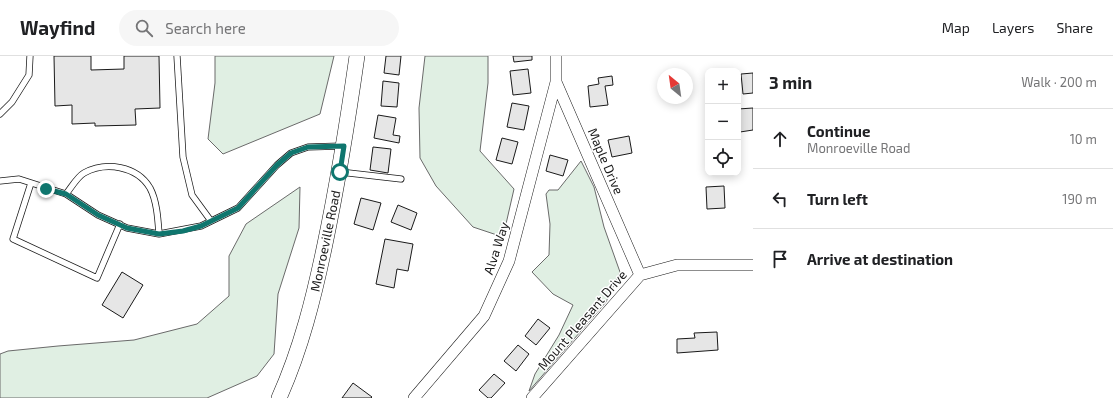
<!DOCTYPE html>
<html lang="en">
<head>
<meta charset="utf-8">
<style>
	:root { --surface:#fff; --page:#f6f6f6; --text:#202124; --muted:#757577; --line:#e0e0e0 }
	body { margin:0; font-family:"Exo 2",sans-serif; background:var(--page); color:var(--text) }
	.controls { position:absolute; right:12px; top:12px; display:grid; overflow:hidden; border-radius:8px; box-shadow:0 2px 10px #0003 }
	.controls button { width:36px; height:36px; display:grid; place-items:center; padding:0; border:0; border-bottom:1px solid var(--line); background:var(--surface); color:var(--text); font:20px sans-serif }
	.compass { position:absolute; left:657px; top:12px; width:36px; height:36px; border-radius:50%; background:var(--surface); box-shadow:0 2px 10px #0003; rotate:331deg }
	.stop { position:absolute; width:12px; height:12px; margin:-9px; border:3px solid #0f766e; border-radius:50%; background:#fff }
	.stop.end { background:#0f766e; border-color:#fff; box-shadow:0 1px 4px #0008 }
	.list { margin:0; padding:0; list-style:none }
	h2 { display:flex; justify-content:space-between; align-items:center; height:52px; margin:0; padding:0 16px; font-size:17px }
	h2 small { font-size:13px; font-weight:400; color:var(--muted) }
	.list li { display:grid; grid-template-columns:26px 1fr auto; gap:12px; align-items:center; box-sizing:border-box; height:60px; padding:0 16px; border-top:1px solid var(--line) }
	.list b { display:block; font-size:15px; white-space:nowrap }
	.list p { margin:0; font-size:13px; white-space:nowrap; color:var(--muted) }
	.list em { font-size:13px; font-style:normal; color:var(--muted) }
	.icon { flex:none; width:22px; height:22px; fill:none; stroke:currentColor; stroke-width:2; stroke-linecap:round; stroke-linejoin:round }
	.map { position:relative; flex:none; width:753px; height:342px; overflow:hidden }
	header { display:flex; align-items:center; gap:24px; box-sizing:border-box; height:56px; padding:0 20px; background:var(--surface); border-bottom:1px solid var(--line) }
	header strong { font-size:19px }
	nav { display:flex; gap:22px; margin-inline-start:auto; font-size:14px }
	.search { width:280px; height:36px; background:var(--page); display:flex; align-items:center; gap:10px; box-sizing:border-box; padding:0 14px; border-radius:22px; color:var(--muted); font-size:15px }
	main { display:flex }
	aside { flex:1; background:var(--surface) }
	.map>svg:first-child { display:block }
</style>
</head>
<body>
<header>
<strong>Wayfind</strong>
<div class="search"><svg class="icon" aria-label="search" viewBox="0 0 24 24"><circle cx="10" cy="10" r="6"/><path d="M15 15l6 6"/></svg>Search here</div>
<nav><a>Map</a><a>Layers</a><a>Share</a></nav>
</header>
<main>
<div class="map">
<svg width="753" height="342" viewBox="0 0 753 342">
	<rect width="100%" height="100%" fill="#fff"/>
	<path fill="#e0efe3" stroke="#6a6a6a" d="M215 0H334L320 58 223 98 208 83 215 27Z
		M425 0H488V27L480 95 514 133 503 181 473 171 436 130 420 102 419 52Z
		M581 105 594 131 604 171 620 216 606 246 529 335 535 318 559 279 573 249 553 238 532 216 549 199 550 168 546 138 549 134H558Z
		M300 131 299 172 278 238 274 298 257 320 207 342H0V298L8 295 58 290 134 284 197 268 229 240V200L246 168Z"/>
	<path fill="#e6e6e6" stroke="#1a1a1a" d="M54 0H91V14L124 13V0H159L160 52 135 53 136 69 95 70V67L72 68V49L55 50Z
		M386 0H401L399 19 384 17Z
		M513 0H532V4L514 6Z
		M528 13 531 37 513 39 510 15Z
		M753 17V37L743 38 741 18Z
		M612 20 613 29 605 30 608 49 590 51 588 30 599 28 598 22Z
		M383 25 399 27 397 51 381 50Z
		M512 47 529 50 524 74 507 71Z
		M753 52V74L740 76 738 53Z
		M378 59 396 62 393 79 400 80 399 87 374 82Z
		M629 80 632 97 612 101 608 84Z
		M502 82 518 86 512 108 496 104Z
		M373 91 391 93 388 117 370 114Z
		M550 99 568 104 563 120 546 115Z
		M724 130 725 152 707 153 706 131Z
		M361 142 381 147 373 174 354 168Z
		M398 149 417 157 411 174 391 166Z
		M385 183 413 188 408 215 397 213 394 232 376 228Z
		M122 216 143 229 123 262 102 249Z
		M538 263 550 272 536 289 525 280Z
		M717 276 718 294 677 297V283L695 282 694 277Z
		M518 289 529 298 516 315 504 305Z
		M494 318 505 327 491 342H488L479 334Z
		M353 327 372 341 371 342H342Z"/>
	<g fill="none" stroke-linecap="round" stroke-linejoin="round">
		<g stroke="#1a1a1a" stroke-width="7">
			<path id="lane" d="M177 0 183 101 192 139 211 165
				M0 58 12 46 29 19 30 0
				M340 116 401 123
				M0 125 19 123 66 138 98 159 127 172 159 178 201 170 238 152 277 109 291 97 308 91 342 90
				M31 127 13 183 97 222 120 168
				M66 138C71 132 77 121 84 117 106 105 137 110 150 132 157 145 158 164 159 178"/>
		</g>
		<g stroke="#1a1a1a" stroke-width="12">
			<path id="street" d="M556 0V26L640 219
				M414 342 484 260 509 205 556 26
				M532 342 640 219 677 209H753"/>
		</g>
		<g stroke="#1a1a1a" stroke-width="16">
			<path id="secondary" d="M279 342C301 293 314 241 325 188 338 126 348 63 357 0"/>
		</g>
		<use href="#lane" stroke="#fff" stroke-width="5.5"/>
		<use href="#street" stroke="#fff" stroke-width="11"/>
		<use href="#secondary" stroke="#fff" stroke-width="15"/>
	</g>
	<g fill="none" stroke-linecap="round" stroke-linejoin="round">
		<path stroke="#0f766e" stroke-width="5" d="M46 133 66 138 98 159 127 172 159 178 183 175 201 170 238 152 277 109 291 97 308 91 344 90 340 116"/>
	</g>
	<g text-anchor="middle" stroke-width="3" stroke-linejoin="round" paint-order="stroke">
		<g font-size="13" fill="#1a1a1a" stroke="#fff">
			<text transform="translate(606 105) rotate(67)" y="5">Maple Drive</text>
			<text transform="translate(325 185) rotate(-78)" y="5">Monroeville Road</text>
			<text transform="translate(496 192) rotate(-72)" y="5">Alva Way</text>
			<text transform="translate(582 264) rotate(-49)" y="5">Mount Pleasant Drive</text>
		</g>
	</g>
</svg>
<div class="controls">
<button>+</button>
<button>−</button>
<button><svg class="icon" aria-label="locate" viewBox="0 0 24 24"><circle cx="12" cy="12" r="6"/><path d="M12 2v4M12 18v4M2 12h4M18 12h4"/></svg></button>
</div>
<svg class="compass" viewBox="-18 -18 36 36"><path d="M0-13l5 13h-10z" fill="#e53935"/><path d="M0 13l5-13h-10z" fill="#757577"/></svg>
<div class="stop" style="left:340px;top:116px"></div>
<div class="stop end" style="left:46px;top:133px"></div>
</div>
<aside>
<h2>3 min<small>Walk · 200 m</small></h2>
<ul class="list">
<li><svg class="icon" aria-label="ahead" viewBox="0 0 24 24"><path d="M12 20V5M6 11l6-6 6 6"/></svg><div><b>Continue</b><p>Monroeville Road</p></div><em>10 m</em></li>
<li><svg class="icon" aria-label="left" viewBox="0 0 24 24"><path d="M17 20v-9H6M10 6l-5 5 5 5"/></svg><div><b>Turn left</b></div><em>190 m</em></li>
<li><svg class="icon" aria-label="arrive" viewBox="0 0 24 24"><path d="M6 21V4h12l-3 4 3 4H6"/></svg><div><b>Arrive at destination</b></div></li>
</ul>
</aside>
</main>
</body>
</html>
